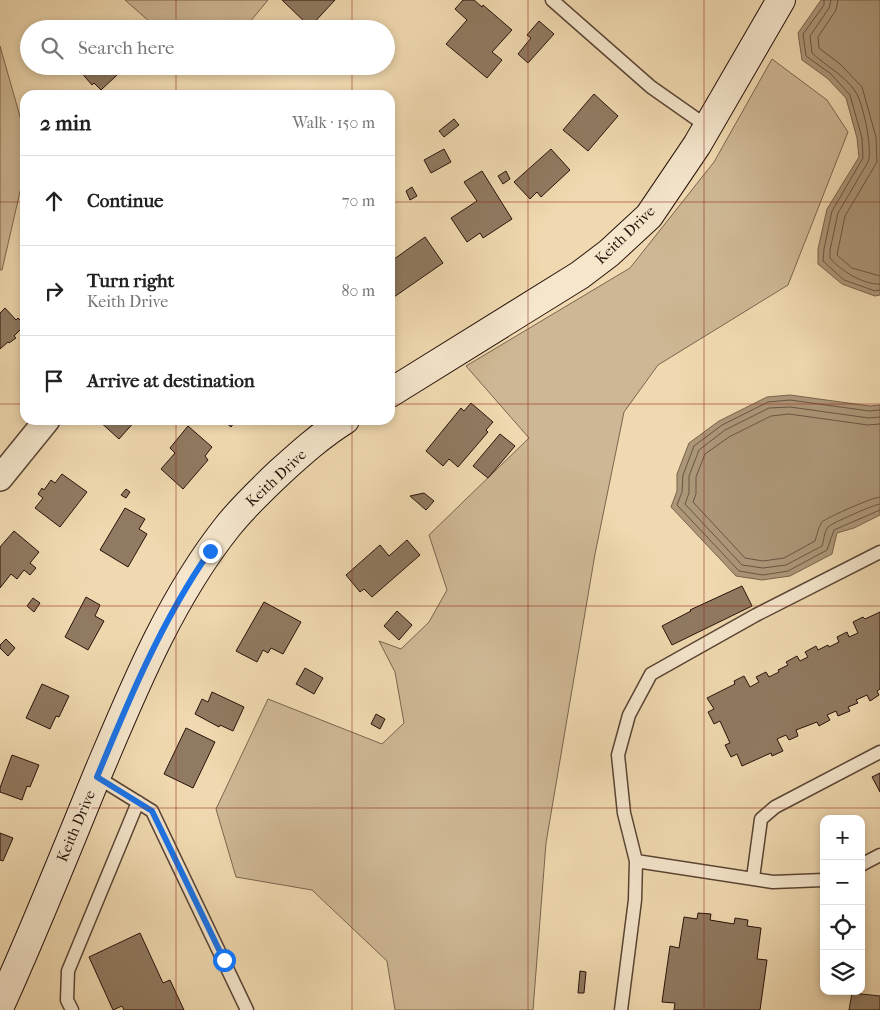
<!DOCTYPE html>
<html lang="en">
<head>
<meta charset="utf-8">
<style>
	:root { --surface:#fff; --page:#f6f6f6; --text:#222; --muted:#767676; --line:#e0e0e0 }
	body { margin:0; font-family:"IM FELL French Canon",serif; background:var(--page); color:var(--text) }
	.controls { position:absolute; right:15px; bottom:15px; display:grid; overflow:hidden; border-radius:10px; box-shadow:0 2px 8px #0003 }
	.controls button { width:45px; height:45px; display:grid; place-items:center; padding:0; border:0; border-bottom:1px solid var(--line); background:var(--surface); color:var(--text); font:25px sans-serif }
	.stop { position:absolute; width:15px; height:15px; margin:-11px; border:4px solid #1a73e8; border-radius:50%; background:#fff }
	.stop.end { background:#1a73e8; border-color:#fff; box-shadow:0 1px 5px #0008 }
	.list { margin:0; padding:0; list-style:none }
	h2 { display:flex; justify-content:space-between; align-items:center; height:65px; margin:0; padding:0 20px; font-size:21px }
	h2 small { font-size:16px; font-weight:400; color:var(--muted) }
	.list li { display:grid; grid-template-columns:32px 1fr auto; gap:15px; align-items:center; box-sizing:border-box; height:90px; padding:0 20px; border-top:1px solid var(--line) }
	.list b { display:block; font-size:19px; white-space:nowrap }
	.list p { margin:0; font-size:16px; white-space:nowrap; color:var(--muted) }
	.list em { font-size:16px; font-style:normal; color:var(--muted) }
	.icon { flex:none; width:28px; height:28px; fill:none; stroke:currentColor; stroke-width:2; stroke-linecap:round; stroke-linejoin:round }
	.map { position:relative; flex:none; width:880px; height:1010px; overflow:hidden }
	.search { position:absolute; background:var(--surface); box-shadow:0 2px 8px #0003; left:20px; top:20px; width:375px; height:55px; display:flex; align-items:center; gap:12px; box-sizing:border-box; padding:0 18px; border-radius:28px; color:var(--muted); font-size:19px }
	.panel { position:absolute; background:var(--surface); box-shadow:0 2px 8px #0003; left:20px; top:90px; width:375px; height:335px; border-radius:15px }
	.map>svg:first-child { display:block }
</style>
</head>
<body>
<div class="map">
<svg width="880" height="1010" viewBox="0 0 880 1010">
	<rect width="100%" height="100%" fill="#f0d9b0"/>
	<filter id="stains"><feTurbulence type="fractalNoise" baseFrequency=".004" numOctaves="4"/><feColorMatrix values="0 0 0 0 .2 0 0 0 0 .09 0 0 0 0 .02 0 0 0 .5 -.17"/></filter>
	<radialGradient id="worn" r=".72"><stop offset=".6" stop-color="#630" stop-opacity="0"/><stop offset="1" stop-color="#630" stop-opacity=".3"/></radialGradient>
	<path fill="#ceb794" stroke="#7a6550" d="M125 0H268L244 29H158Z
		M0 46 25 134V170L2 270H0Z
		M772 59 827 100 848 132 788 285 658 365 624 412 595 554 546 843 533 1010H395L387 961 312 890 236 877 216 809 268 699 382 744 404 723 395 672 379 641 401 649 429 622 447 590 429 535 529 438 466 366 630 268 714 162Z"/>
	<path fill="#ac9678" stroke="#77624c" d="M821 0H880V295L875 296 842 284 818 264V249L827 209 859 157 857 138 846 98 827 78 802 60 798 33Z
		M790 395 870 406 880 405V515L854 528 837 533 832 554 790 576 762 580 736 576 671 507 677 491V474L689 443 719 421 767 397Z"/>
	<g fill="none" stroke-linecap="round" stroke-linejoin="round">
		<path stroke="#6a5442" stroke-width="1" d="M824 0V5L803 34 806 56 831 74 850 95 862 138 863 158 832 211 824 249 823 261 844 280 875 291 880 290
			M831 0 829 8 810 36 812 53C826 66 844 75 855 91 863 101 873 151 868 162L838 213 830 250V258C840 270 863 285 880 284
			M838 0 836 10 818 37 819 48 840 64 862 87 876 137 877 162 845 216 837 255 852 268 880 276
			M880 410 869 411 790 400 768 402 722 425 694 446 683 475 682 492 677 505 739 571 763 575 788 571 827 550 834 530 880 510
			M880 417 869 418 790 407 769 408 725 430 699 450 689 476V493L685 504 742 565 763 568 786 565 822 546C824 540 824 532 828 527 830 524 875 504 880 504
			M880 424 868 425 789 414 771 416 729 437 705 454 696 477V494L693 502 745 558 763 561 784 558 815 541C817 535 818 528 822 522 826 518 873 497 880 497"/>
	</g>
	<path fill="#907a61" stroke="#27130b" d="M282 0H335L310 27Z
		M463 0H474L482 7 483 5 512 30 492 52 502 60 487 78 446 44 467 20 455 9Z
		M539 21 554 34 528 63 518 54 531 38 527 35Z
		M71 66H113L111 68 117 75 101 90 94 83 92 85 79 70 76 72Z
		M594 94 618 116 588 151 563 130Z
		M454 119 459 125 444 137 439 131Z
		M444 149 451 162 431 173 424 160Z
		M551 149 570 170 541 197 537 192 530 199 514 182Z
		M482 171 512 219 483 238 480 233 467 242 451 218 477 201 464 182Z
		M506 171 510 179 503 184 498 176Z
		M412 187 417 196 410 200 406 191Z
		M425 237 443 263 394 297 390 291V262Z
		M5 308 16 320 18 318 25 325 14 336 16 338 9 343 8 342 0 349V313Z
		M471 403 493 422 486 430 488 432 458 467 449 459 443 466 426 451 461 408 464 411Z
		M98 420H136L119 439Z
		M223 420H236L231 427Z
		M188 426 212 447 205 456 208 460 183 489 161 469 175 453 170 448Z
		M500 434 515 446 488 478 473 466Z
		M62 474 87 492 60 527 35 508 43 498 38 494 42 488 44 490 51 480 55 483Z
		M126 489 130 492 126 498 121 495Z
		M424 493 434 501 426 510 410 496Z
		M125 508 145 519 139 529 147 534 128 567 100 550Z
		M14 531 39 552 30 563 36 568 30 575 24 570 17 579 11 574 0 588V547Z
		M407 540 420 555 372 597 364 589 360 592 346 575 380 545 389 556Z
		M742 586 752 606 672 645 662 626 691 611 690 610Z
		M86 597 100 605 95 616 104 621 88 650 65 637Z
		M33 598 40 603 34 612 27 606Z
		M264 602 301 622 283 654 271 648 268 653 263 650 257 662 236 651Z
		M397 611 412 625 399 640 384 626Z
		M880 612V689L877 691 879 695 870 701 867 695 856 700 858 703 848 707 850 711 838 716 836 711 827 715 830 720 819 726 817 722 796 730 798 736 789 740 786 735 777 739 783 751 772 756 771 753 742 766 737 754 731 757 725 745 730 743 720 721 714 724 708 712 714 709 707 698 735 684 734 681 744 676 750 687 759 682 756 677 766 672 769 677 779 672 778 670 788 665 786 662 797 656 800 661 808 657 805 652 816 646 818 650 828 645 829 647 839 642 837 637 847 632 849 637 858 633 853 622 863 617 865 619Z
		M6 639 15 648 8 656 0 648V645Z
		M305 668 323 678 314 694 296 684Z
		M42 684 69 696 59 717 56 716 50 729 26 718Z
		M212 692 244 707 233 731 220 725 219 727 195 714 202 699 208 702Z
		M376 714 385 719 380 729 371 724Z
		M186 728 215 742 193 788 164 774Z
		M12 755 39 765 30 787 27 786 22 800 0 792V788Z
		M880 773V792L872 777Z
		M0 833 13 838 3 861 0 860Z
		M698 913 711 914 710 920 734 924 735 918 748 920 747 926 761 928 757 959 767 960 760 1010H674L675 1003 662 1002 670 946 679 948 684 917 697 919Z
		M140 933 163 983 170 980 184 1010H124L122 1006 113 1010 89 957Z
		M580 971 586 972 584 993H578Z
		M852 993 880 996V1010H849Z"/>
	<g fill="none" stroke-linecap="round" stroke-linejoin="round">
		<g stroke="#594434" stroke-width="15">
			<path id="lane" d="M552 0 651 87 708 127
				M97 777 152 811 247 1010
				M636 861 773 882 824 880
				M861 865 880 855
				M753 878 761 819 775 807 880 752
				M72 1010 67 1000 68 971 138 802
				M621 1010 635 900 636 861 624 813 618 755 629 715 651 674 756 615 880 552"/>
		</g>
		<g stroke="#594434" stroke-width="28">
			<path id="street" d="M0 478 47 420"/>
		</g>
		<g stroke="#27130b" stroke-width="30">
			<path id="secondary" d="M390 393 580 275 609 253 649 216 697 145 781 0
				M0 1006C35 929 66 851 98 773 134 688 170 599 228 526 244 506 262 489 280 472 301 453 321 435 345 420"/>
		</g>
		<use href="#lane" stroke="#f5e6cc" stroke-width="12"/>
		<use href="#street" stroke="#f5e6cc" stroke-width="25"/>
		<use href="#secondary" stroke="#f5e6cc" stroke-width="28"/>
	</g>
	<g fill="none" stroke-linecap="round" stroke-linejoin="round">
		<path stroke="#1a73e8" stroke-width="6" d="M210 551C162 620 129 699 97 777L152 811 224 960"/>
	</g>
	<path fill="none" stroke="#8f2418" stroke-width="1" stroke-opacity="0.55" d="M176 0V29M352 0V29M528 0V1010M704 0V1010M176 66V95M352 66V95M0 202H25M390 202H880M0 404H25M390 404H880M176 420V1010M352 420V1010M0 606H880M0 808H880"/>
	<g text-anchor="middle" stroke-width="4.5" stroke-linejoin="round" paint-order="stroke">
		<g font-size="15" fill="#27130b" stroke="#f5e6cc">
			<text transform="translate(625 235) rotate(-44)" y="5">Keith Drive</text>
			<text transform="translate(276 478) rotate(-43)" y="5">Keith Drive</text>
			<text transform="translate(76 826) rotate(-67)" y="5">Keith Drive</text>
		</g>
	</g>
	<rect width="100%" height="100%" filter="url(#stains)"/>
	<rect width="100%" height="100%" fill="url(#worn)"/>
</svg>
<div class="controls">
<button>+</button>
<button>−</button>
<button><svg class="icon" aria-label="locate" viewBox="0 0 24 24"><circle cx="12" cy="12" r="6"/><path d="M12 2v4M12 18v4M2 12h4M18 12h4"/></svg></button>
<button><svg class="icon" aria-label="layers" viewBox="0 0 24 24"><path d="M12 4l9 5-9 5-9-5zM3 14l9 5 9-5"/></svg></button>
</div>
<div class="stop" style="left:224px;top:960px"></div>
<div class="stop end" style="left:210px;top:551px"></div>
<div class="search"><svg class="icon" aria-label="search" viewBox="0 0 24 24"><circle cx="10" cy="10" r="6"/><path d="M15 15l6 6"/></svg>Search here</div>
<section class="panel">
<h2>2 min<small>Walk · 150 m</small></h2>
<ul class="list">
<li><svg class="icon" aria-label="ahead" viewBox="0 0 24 24"><path d="M12 20V5M6 11l6-6 6 6"/></svg><div><b>Continue</b></div><em>70 m</em></li>
<li><svg class="icon" aria-label="right" viewBox="0 0 24 24"><path d="M7 20v-9h11M14 6l5 5-5 5"/></svg><div><b>Turn right</b><p>Keith Drive</p></div><em>80 m</em></li>
<li><svg class="icon" aria-label="arrive" viewBox="0 0 24 24"><path d="M6 21V4h12l-3 4 3 4H6"/></svg><div><b>Arrive at destination</b></div></li>
</ul>
</section>
</div>
</body>
</html>
